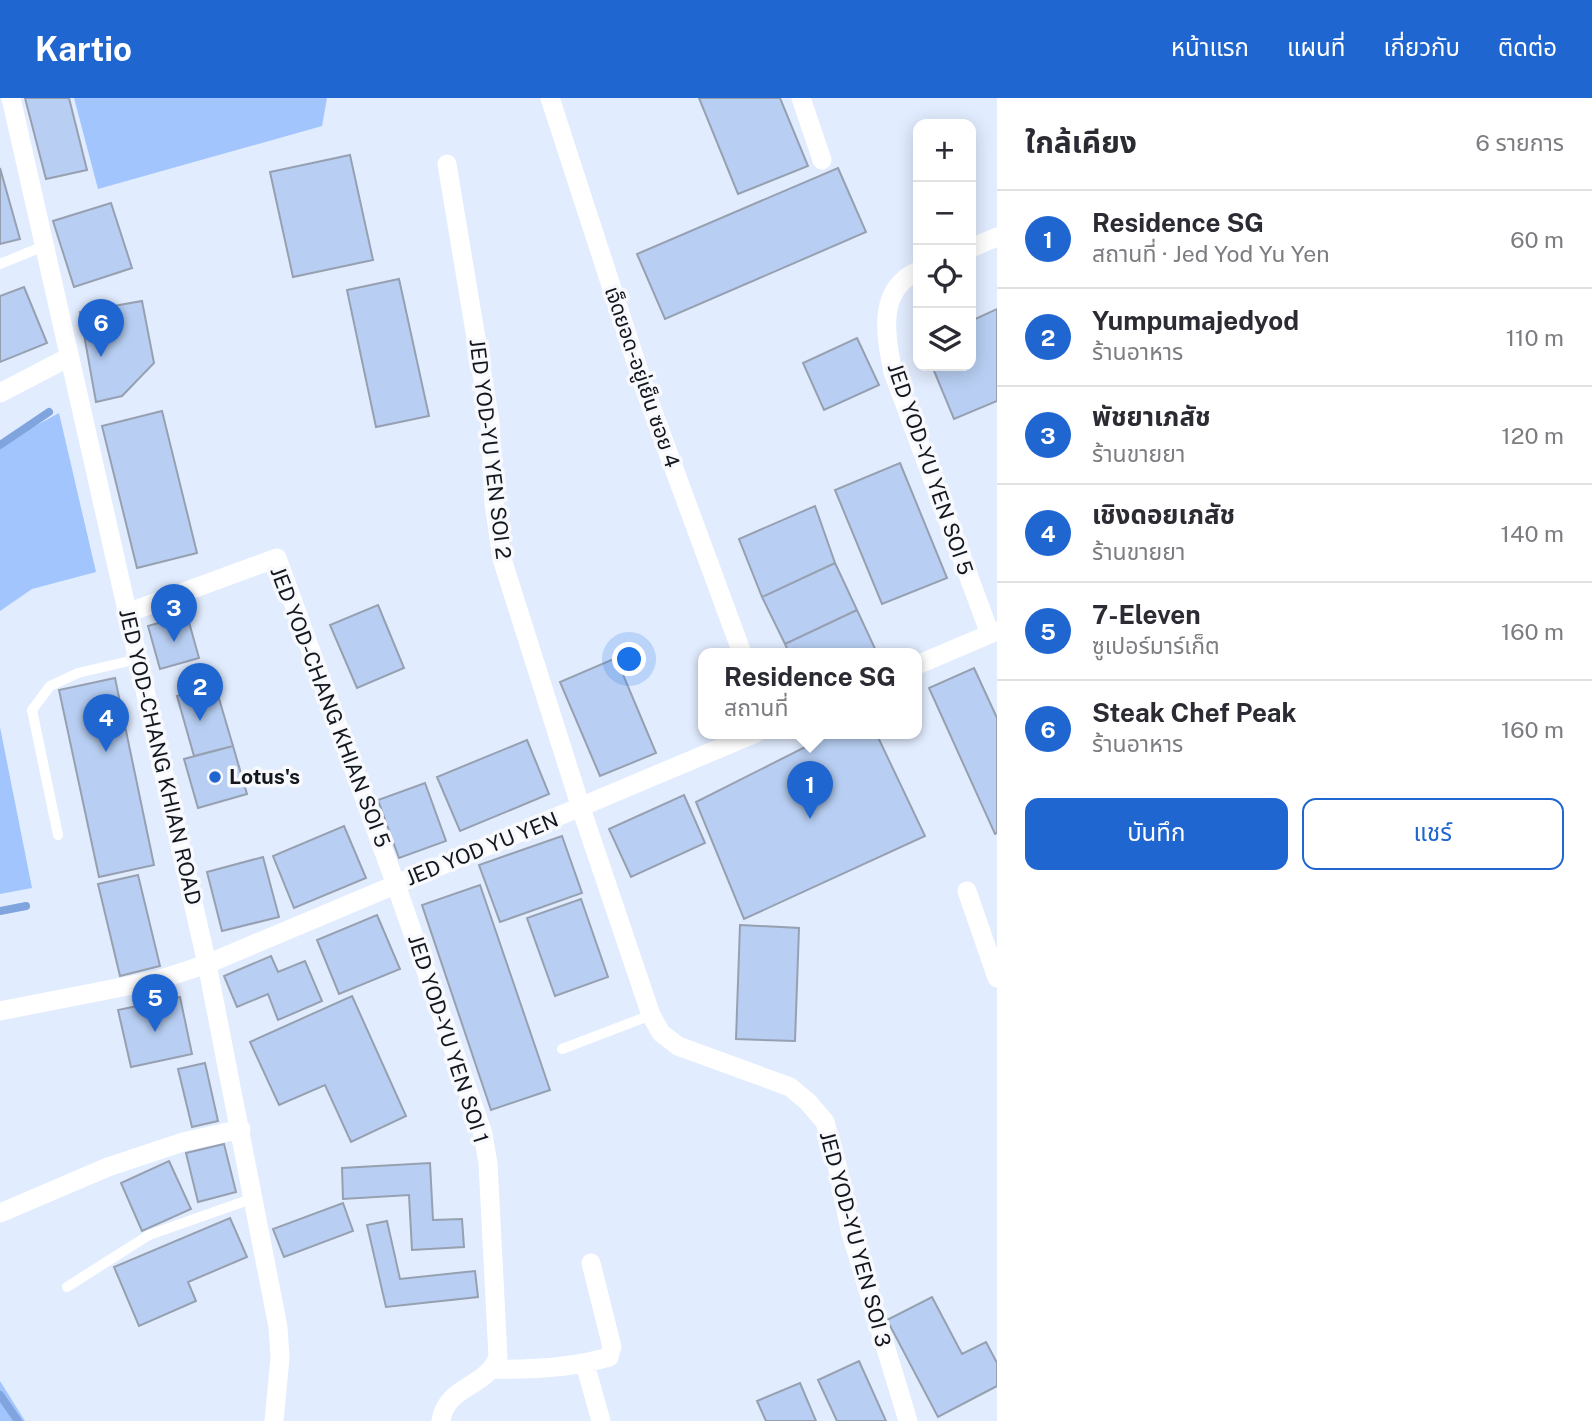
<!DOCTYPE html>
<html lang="th">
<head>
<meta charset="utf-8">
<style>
	:root { --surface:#fff; --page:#f2f2f3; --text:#2b2b33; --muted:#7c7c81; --line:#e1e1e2; --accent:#1f66d1 }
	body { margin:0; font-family:"Public Sans","Noto Sans Thai",sans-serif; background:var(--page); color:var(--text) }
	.controls { position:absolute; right:21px; top:21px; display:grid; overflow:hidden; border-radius:14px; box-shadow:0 4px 18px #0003 }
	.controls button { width:63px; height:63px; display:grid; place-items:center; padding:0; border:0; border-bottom:2px solid var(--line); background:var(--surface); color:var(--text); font:35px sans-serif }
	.you { position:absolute; left:630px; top:562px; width:24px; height:24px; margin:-18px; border:5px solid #fff; border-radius:50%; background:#1a73e8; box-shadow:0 0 0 10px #1a73e833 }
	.badge { display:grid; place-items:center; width:46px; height:46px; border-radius:50%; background:var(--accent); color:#fff; font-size:23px; font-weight:700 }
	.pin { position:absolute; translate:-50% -58px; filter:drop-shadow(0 2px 4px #0008) }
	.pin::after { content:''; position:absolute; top:37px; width:24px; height:21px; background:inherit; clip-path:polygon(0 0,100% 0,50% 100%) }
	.popup { position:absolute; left:698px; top:550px; width:224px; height:91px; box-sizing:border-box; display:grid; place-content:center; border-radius:14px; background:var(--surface); filter:drop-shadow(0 2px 5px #0005); font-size:23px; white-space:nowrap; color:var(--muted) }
	.popup b { font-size:26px; color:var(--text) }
	.popup::after { content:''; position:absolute; left:50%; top:100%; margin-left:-14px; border:14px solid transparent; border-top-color:var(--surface) }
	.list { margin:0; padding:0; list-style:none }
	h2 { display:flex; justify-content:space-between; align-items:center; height:91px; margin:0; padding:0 28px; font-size:30px }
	h2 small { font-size:23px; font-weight:400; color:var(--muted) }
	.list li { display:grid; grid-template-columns:46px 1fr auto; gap:21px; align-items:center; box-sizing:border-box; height:98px; padding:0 28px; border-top:2px solid var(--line) }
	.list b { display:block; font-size:26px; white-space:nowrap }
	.list p { margin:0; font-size:23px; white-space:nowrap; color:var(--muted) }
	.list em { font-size:23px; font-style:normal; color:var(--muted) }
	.actions { display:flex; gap:14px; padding:21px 28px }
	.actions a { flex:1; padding:16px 0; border:2px solid var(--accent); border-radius:14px; text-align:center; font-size:24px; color:var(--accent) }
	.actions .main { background:var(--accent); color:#fff }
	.icon { flex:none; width:38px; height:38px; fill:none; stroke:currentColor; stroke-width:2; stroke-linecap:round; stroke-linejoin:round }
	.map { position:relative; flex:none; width:997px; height:1323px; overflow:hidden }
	header { display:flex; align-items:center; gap:42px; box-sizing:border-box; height:98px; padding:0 35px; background:var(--accent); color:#fff }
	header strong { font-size:33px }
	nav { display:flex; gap:38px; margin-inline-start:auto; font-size:24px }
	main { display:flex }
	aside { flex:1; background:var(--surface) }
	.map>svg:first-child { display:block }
</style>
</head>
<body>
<header>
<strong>Kartio</strong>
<nav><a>หน้าแรก</a><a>แผนที่</a><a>เกี่ยวกับ</a><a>ติดต่อ</a></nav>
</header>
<main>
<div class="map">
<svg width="997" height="1323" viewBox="0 0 997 1323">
	<rect width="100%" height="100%" fill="#e1ecfe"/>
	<path fill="#a2c5fd" d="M74 0H327L322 28 98 91Z
		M59 315 96 474 32 491 0 513V347Z
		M0 629 32 790 0 796Z
		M0 1283 25 1323H0Z"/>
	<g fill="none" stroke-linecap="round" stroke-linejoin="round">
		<path stroke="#7fa4de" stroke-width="8" d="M0 347 49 314
			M0 813 26 808
			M0 1297 18 1323"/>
	</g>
	<path fill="#b8cff3" stroke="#96a0b1" stroke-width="2" d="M25 0H69L87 72 46 81Z
		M699 0H780L808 68 738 96Z
		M350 57 373 162 293 179 270 74Z
		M0 70 20 141 0 146Z
		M838 70 866 134 665 221 637 156Z
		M111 105 132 170 74 189 53 123Z
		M399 181 429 318 376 329 347 192Z
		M24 189 47 245 0 264V198Z
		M142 203 154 265 122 298 96 304 80 214Z
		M997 211V303L954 321 932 268H971V223Z
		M857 240 879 287 824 312 803 265Z
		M162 313 197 455 137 470 102 328Z
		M900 365 947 480 882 506 835 392Z
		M815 408 835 465 762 499 739 441Z
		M835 465 857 512 785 546 762 499Z
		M378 507 404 570 357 590 330 527Z
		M857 512 877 555H789L785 546Z
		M187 517 199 560 160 571 148 528Z
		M616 560 656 655 600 678 560 584Z
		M974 570 997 620V735L995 736 929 590Z
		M115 580 154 767 99 779 59 592Z
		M215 587 233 648 194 658 177 598Z
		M833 635H876L925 738 744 821 696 704Z
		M527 642 549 696 460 733 437 679Z
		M233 648 247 696 198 710 184 661Z
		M425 685 446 743 399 760 378 702Z
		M684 697 705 745 631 779 609 731Z
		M344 728 366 780 294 810 273 758Z
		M562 738 582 795 500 824 479 767Z
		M263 759 279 819 222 833 207 774Z
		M138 777 160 868 120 878 98 786Z
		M480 787 550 992 491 1012 422 807Z
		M581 801 608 879 555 898 527 820Z
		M377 817 400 871 339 896 317 842Z
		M740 827 799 830 795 943 736 941Z
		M271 858 278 874 305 863 322 903 278 922 268 896 237 909 224 878Z
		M352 898 406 1018 351 1044 325 987 279 1007 250 944Z
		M180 899 192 956 131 969 118 912Z
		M205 965 218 1023 192 1029 178 971Z
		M224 1046 236 1094 198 1104 186 1055Z
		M169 1063 191 1111 142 1133 121 1085Z
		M430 1065 433 1122 462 1121 464 1149 412 1152 409 1097 343 1101 342 1070Z
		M343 1105 353 1133 284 1159 273 1131Z
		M230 1120 247 1159 188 1184 196 1203 139 1228 114 1169Z
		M387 1123 400 1181 475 1173 478 1199 386 1209 367 1127Z
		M932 1199 962 1256 986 1244 997 1265V1288L938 1319 887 1222Z
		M859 1263 886 1323H837L818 1282Z
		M800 1285 816 1323H766L757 1303Z"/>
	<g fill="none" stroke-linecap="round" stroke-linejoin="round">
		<path stroke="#fff" stroke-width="10" d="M0 166 44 148
			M58 737 32 612 50 588 78 575 138 561
			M562 951 651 917
			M67 1189 149 1137 254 1100"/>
		<path stroke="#fff" stroke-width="19" d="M11 0 207 866 278 1229 280 1260 274 1323
			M550 0 645 292 742 555
			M801 0 822 62
			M447 66 490 324 494 405 502 461 581 710 651 917 661 935 678 948 790 989 808 1004 825 1024 837 1067 850 1132 908 1323
			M971 150 997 139
			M918 173C876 192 886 238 893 274L990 536
			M0 295 69 259
			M127 515 277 460 396 787 483 1036 488 1065 498 1259C487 1290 446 1287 441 1323
			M917 567 997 533
			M967 793 997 880
			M0 913 158 882 207 866 756 635
			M0 1115 108 1069 183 1044 241 1031
			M585 1266 601 1323
			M493 1271C533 1272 571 1270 609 1259L612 1249 591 1165"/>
	</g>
	<circle fill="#1f66d1" stroke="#f7f9fc" stroke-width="2.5" cx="215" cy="679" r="7"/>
	<g text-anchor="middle" stroke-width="7" stroke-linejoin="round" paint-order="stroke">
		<g font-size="21" fill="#14181e" stroke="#f7f9fc">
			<text transform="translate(642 279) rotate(71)" y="7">เจ็ดยอด-อยู่เย็น ซอย 4</text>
			<text transform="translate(490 351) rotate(83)" y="7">JED YOD-YU YEN SOI 2</text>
			<text transform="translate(930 371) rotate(71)" y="7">JED YOD-YU YEN SOI 5</text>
			<text transform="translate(330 609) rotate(69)" y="7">JED YOD-CHANG KHIAN SOI 5</text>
			<text transform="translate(160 659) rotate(77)" y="7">JED YOD-CHANG KHIAN ROAD</text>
			<text transform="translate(482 751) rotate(-22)" y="7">JED YOD YU YEN</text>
			<text transform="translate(448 941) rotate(72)" y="7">JED YOD-YU YEN SOI 1</text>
			<text transform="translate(855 1141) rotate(75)" y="7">JED YOD-YU YEN SOI 3</text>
		</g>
		<g font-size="21" font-weight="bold" fill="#14181e" stroke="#f7f9fc" text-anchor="start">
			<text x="229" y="686">Lotus's</text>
		</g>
	</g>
</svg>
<div class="controls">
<button>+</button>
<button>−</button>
<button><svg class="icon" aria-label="locate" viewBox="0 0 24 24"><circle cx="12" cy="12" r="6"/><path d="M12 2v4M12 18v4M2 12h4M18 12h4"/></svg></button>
<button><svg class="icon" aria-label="layers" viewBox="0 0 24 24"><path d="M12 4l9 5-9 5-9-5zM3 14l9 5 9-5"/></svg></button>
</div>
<div class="you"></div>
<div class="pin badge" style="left:810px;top:721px">1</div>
<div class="popup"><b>Residence SG</b>สถานที่</div>
<div class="pin badge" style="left:200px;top:623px">2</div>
<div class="pin badge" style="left:174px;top:544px">3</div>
<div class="pin badge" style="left:106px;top:654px">4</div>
<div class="pin badge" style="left:155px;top:934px">5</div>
<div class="pin badge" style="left:101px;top:259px">6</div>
</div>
<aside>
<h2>ใกล้เคียง<small>6 รายการ</small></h2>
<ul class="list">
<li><span class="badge">1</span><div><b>Residence SG</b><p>สถานที่ · Jed Yod Yu Yen</p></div><em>60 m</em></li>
<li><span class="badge">2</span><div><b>Yumpumajedyod</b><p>ร้านอาหาร</p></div><em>110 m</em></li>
<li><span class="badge">3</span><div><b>พัชยาเภสัช</b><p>ร้านขายยา</p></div><em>120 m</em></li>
<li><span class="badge">4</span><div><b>เชิงดอยเภสัช</b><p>ร้านขายยา</p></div><em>140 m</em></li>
<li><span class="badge">5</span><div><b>7-Eleven</b><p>ซูเปอร์มาร์เก็ต</p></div><em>160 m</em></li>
<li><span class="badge">6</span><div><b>Steak Chef Peak</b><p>ร้านอาหาร</p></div><em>160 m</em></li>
</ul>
<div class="actions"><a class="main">บันทึก</a><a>แชร์</a></div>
</aside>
</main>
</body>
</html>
